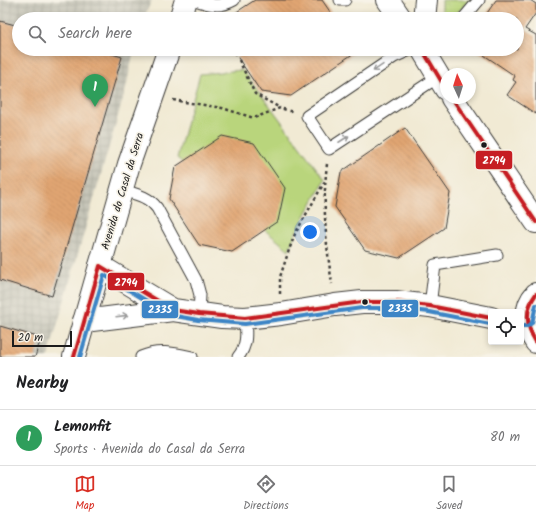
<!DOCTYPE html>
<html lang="en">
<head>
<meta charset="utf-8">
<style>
	:root { --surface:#fff; --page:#f2f2f2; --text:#202124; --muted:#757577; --line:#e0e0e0; --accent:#d93025 }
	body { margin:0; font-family:Kalam,sans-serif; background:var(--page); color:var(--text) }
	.controls { position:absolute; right:12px; bottom:12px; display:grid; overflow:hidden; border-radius:4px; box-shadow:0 2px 6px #0003 }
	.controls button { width:36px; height:36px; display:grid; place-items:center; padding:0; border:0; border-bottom:1px solid var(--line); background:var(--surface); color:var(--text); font:20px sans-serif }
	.compass { position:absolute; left:440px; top:68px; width:36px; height:36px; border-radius:50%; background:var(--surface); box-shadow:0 2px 6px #0003; rotate:356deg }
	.scale { position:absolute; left:12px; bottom:10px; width:60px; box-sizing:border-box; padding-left:4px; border:2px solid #1c1c1c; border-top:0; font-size:11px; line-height:14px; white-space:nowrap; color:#1c1c1c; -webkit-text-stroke:3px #f7f3e8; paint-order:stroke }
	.you { position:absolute; left:310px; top:232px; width:14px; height:14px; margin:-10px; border:3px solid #fff; border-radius:50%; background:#1a73e8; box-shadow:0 0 0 6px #1a73e833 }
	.badge { display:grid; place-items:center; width:26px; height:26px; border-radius:50%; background:var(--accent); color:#fff; font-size:13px; font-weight:700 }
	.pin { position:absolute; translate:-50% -33px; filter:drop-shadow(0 1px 2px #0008) }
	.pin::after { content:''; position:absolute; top:21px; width:14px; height:12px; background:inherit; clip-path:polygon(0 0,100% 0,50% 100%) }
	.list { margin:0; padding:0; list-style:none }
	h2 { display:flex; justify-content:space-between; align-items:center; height:52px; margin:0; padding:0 16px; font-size:17px }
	h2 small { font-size:13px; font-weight:400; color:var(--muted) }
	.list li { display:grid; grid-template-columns:26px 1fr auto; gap:12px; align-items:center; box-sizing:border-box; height:56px; padding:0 16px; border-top:1px solid var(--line) }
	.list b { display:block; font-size:15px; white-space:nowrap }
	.list p { margin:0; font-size:13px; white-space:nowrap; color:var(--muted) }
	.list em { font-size:13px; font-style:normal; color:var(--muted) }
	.icon { flex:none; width:22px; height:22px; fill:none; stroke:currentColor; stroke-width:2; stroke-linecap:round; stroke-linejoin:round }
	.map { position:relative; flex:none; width:536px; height:357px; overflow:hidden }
	.search { position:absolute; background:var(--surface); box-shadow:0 2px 6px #0003; left:12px; right:12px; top:12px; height:44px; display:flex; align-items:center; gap:10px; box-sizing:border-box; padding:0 14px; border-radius:22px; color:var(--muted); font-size:15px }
	.sheet { height:108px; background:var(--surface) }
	nav { display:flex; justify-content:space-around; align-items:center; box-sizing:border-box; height:56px; border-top:1px solid var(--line); background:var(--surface); font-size:11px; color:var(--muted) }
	nav a { display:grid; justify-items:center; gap:2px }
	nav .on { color:var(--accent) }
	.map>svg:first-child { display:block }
</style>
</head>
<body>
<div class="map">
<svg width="536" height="357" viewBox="0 0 536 357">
	<defs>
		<pattern id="industrial-grid" width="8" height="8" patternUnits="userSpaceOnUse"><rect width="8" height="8" fill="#c6c5b8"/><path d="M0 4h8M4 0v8" fill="none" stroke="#aaa99e"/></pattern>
		<pattern id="park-crowns" width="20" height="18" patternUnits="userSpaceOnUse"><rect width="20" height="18" fill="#b9d57b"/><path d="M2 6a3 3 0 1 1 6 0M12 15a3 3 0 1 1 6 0" fill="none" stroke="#9eb66a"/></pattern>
		<pattern id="building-back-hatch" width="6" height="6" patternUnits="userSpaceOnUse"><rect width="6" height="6" fill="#e1a572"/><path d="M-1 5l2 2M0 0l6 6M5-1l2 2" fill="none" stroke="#c08d62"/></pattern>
	</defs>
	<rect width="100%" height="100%" fill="#f7f3e8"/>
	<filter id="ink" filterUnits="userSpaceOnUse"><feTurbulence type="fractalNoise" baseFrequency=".025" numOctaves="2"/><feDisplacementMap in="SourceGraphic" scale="8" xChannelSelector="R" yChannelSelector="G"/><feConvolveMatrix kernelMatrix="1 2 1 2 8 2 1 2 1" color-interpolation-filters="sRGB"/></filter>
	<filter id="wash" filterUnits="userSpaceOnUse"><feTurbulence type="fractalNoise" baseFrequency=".012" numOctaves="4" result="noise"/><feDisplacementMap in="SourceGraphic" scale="16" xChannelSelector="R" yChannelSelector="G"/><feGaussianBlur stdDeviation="0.9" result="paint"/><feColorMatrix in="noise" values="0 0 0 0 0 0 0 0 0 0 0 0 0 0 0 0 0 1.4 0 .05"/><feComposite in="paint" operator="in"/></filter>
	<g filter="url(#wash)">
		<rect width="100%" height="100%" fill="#f1ead4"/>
		<path fill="url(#industrial-grid)" d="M0 0H152L143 19H19V49H134L126 88 48 357H0Z"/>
		<path fill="#b9d57b" stroke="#6a784c" d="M242 70 258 90 325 180 295 234 289 250 177 158 200 74Z"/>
		<path fill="url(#park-crowns)" stroke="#6a784c" d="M442 0H470L451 19H444L442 11Z"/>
		<g id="blocks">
			<path fill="url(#building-back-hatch)" d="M255 0H322L335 19H234L235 13Z
				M496 0H530L536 4V13L525 29 536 35V114L507 95 516 82 513 80 515 76 478 51 479 49H517V19H483Z
				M0 21 19 26V49H96L122 57 52 296 0 280Z
				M232 49H355L357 51 291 96 261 92Z
				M405 128 450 193 444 228 399 258 365 250 335 207 341 172Z
				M222 136 254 143 285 188 278 221 232 252 199 245 169 199 175 167Z
				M0 326 41 338 35 357H0Z"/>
		</g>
	</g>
	<g filter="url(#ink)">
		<use href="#blocks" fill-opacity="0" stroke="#3c3b38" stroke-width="1"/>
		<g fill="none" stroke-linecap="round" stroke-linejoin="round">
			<g stroke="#3c3b38" stroke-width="13">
				<path id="lane" d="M194 0C210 4 218 9 234 0
					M340 0H345
					M463 19 479 0
					M412 49 394 57 307 116 329 149 438 77
					M122 190C135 194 148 196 157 208L196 280 200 295 199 314
					M430 306 435 265 497 255
					M141 357C158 349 174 353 192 357
					M238 357C248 345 246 332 245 318"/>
			</g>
			<g stroke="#3c3b38" stroke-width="24">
				<path id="street" d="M424 19 426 0
					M100 266 173 310
					M84 321 173 310 222 317 245 318 281 314 335 305 362 302H396L430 306 491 318"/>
			</g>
			<g stroke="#3c3b38" stroke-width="24">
				<path id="secondary" d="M388 0 401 19
					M180 19 186 0
					M422 49 446 89
					M452 98 536 222
					M536 294C523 308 526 328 536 342
					M74 357 129 164 169 49"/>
			</g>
			<path stroke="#3c3b38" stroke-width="2.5" stroke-dasharray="3 3" stroke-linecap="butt" d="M239 60 255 94 280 108
				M173 100 222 108 254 118 280 108 293 112
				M327 164C322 206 326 243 332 284
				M280 294V277L289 250 295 234 325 181"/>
			<use href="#lane" stroke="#fff" stroke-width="11"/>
			<use href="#street" stroke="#fff" stroke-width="22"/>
			<use href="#secondary" stroke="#fff" stroke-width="22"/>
			<g stroke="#f7f3e8" stroke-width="7">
				<path id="bus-1" d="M422 49 446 89
					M452 98 536 222
					M536 294C524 310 526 326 536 342
					M74 357 100 266 173 310 199 314 245 318 362 302H396L430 306 491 318"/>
			</g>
			<g stroke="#f7f3e8" stroke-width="7">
				<path id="bus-2" d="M521 326H528L532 323 536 305
					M80 357 104 275 170 315 198 320 245 324 362 308H396L429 312 490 324"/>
			</g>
			<use href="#bus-1" stroke="#c61d23" stroke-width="4"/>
			<use href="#bus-2" stroke="#3d85c6" stroke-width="4"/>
		</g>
		<defs><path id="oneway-shaft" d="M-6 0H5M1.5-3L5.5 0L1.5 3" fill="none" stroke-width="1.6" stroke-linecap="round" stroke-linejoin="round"/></defs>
		<g stroke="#999">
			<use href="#oneway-shaft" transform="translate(378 68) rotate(146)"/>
			<use href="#oneway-shaft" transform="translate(344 139) rotate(-33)"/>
			<use href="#oneway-shaft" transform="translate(122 316) rotate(-7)"/>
		</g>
	</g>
	<g fill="#1c1c1c" stroke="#f7f3e8" stroke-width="1.5">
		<circle cx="484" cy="145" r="3.5"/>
		<circle cx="365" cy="302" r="3.5"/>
	</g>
	<g text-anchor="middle" stroke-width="3.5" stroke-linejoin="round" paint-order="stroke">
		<g font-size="11" fill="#1c1c1c" stroke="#f7f3e8">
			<text transform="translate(122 191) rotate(-73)" y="4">Avenida do Casal da Serra</text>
		</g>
	</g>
	<g stroke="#f7f3e8" stroke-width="1.5">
		<rect x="475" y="150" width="38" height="20" rx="4" fill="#c61d23"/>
		<rect x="107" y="272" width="38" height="19" rx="4" fill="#c61d23"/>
		<rect x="381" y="299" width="38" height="19" rx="4" fill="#3d85c6"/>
		<rect x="141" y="300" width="38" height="19" rx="4" fill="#3d85c6"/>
	</g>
	<g font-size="11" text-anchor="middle" font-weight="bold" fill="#fff">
		<text x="494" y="164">2794</text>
		<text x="126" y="286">2794</text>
		<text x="400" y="312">2335</text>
		<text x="160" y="313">2335</text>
	</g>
</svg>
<div class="controls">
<button><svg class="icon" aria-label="locate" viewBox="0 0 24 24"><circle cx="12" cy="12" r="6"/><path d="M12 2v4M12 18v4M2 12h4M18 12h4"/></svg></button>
</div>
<svg class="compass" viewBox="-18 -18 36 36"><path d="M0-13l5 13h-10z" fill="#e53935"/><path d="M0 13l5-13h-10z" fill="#757577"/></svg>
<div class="scale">20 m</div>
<div class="you"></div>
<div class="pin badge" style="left:95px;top:107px;background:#2e9e5b">1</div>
<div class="search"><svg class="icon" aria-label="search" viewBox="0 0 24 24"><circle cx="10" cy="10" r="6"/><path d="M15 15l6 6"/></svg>Search here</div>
</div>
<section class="sheet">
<h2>Nearby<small></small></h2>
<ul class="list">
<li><span class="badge" style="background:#2e9e5b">1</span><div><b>Lemonfit</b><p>Sports · Avenida do Casal da Serra</p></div><em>80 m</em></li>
</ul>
</section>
<nav>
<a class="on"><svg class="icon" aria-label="map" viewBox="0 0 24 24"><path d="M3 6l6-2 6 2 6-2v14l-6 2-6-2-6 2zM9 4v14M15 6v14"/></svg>Map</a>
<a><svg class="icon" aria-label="directions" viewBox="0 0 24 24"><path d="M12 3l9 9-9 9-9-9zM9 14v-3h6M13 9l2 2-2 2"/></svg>Directions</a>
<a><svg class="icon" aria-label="saved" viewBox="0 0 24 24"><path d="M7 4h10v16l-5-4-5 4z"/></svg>Saved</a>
</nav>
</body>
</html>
